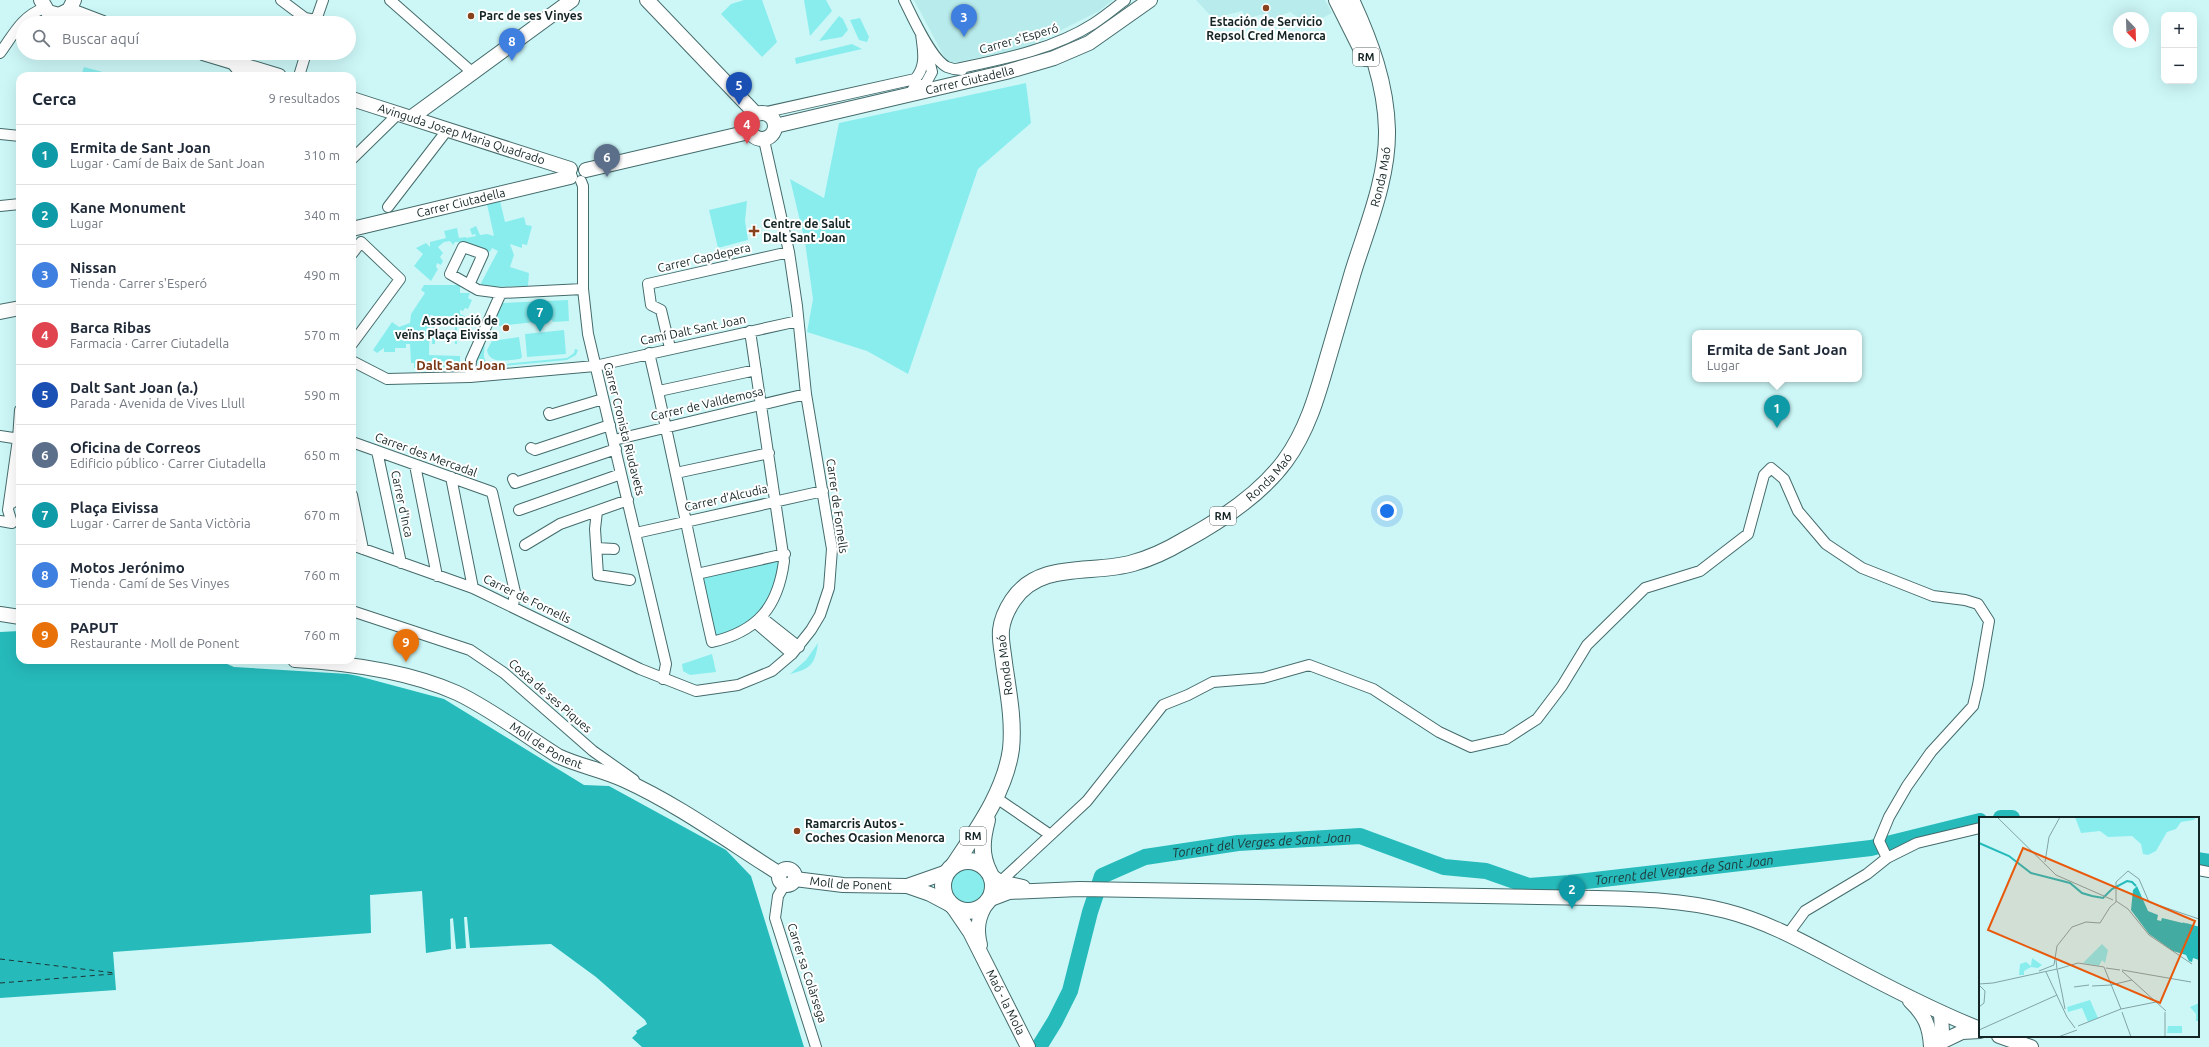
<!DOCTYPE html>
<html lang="es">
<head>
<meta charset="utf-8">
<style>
	:root { --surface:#fff; --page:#f6f6f7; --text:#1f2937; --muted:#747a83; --line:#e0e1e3; --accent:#89421d }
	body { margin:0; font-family:Ubuntu,sans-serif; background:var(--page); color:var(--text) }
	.controls { position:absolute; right:12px; top:12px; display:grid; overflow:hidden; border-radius:8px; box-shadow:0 4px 16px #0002 }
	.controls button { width:36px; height:36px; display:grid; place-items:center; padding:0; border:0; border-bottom:1px solid var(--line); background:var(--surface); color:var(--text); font:20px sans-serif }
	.compass { position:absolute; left:2113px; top:12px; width:36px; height:36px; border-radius:50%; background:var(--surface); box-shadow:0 4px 16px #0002; rotate:157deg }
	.you { position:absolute; left:1387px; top:511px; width:14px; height:14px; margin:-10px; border:3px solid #fff; border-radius:50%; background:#1a73e8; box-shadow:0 0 0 6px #1a73e833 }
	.badge { display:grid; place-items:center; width:26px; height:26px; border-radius:50%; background:var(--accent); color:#fff; font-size:13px; font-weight:700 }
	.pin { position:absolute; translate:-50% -33px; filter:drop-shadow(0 1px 2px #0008) }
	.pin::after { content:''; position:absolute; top:21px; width:14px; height:12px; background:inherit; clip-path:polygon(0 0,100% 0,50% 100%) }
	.popup { position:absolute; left:1692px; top:330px; width:170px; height:52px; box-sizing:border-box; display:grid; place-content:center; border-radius:8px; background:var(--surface); filter:drop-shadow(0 1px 3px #0005); font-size:13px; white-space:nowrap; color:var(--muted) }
	.popup b { font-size:15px; color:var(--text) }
	.popup::after { content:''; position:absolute; left:50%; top:100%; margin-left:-8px; border:8px solid transparent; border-top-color:var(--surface) }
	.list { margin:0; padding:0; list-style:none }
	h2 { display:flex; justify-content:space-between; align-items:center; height:52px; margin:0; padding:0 16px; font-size:17px }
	h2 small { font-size:13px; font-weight:400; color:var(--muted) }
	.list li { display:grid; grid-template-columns:26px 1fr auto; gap:12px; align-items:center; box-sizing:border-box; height:60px; padding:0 16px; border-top:1px solid var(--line) }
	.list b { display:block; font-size:15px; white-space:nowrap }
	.list p { margin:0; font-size:13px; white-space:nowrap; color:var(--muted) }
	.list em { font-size:13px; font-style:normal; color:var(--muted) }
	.icon { flex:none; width:22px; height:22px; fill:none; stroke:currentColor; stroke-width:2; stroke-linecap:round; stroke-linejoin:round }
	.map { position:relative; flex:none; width:2209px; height:1047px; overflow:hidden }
	.search { position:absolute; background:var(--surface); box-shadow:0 4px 16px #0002; left:16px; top:16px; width:340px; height:44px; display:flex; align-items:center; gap:10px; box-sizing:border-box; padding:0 14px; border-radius:22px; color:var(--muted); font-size:15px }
	.panel { position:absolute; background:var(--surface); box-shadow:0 4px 16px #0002; left:16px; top:72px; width:340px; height:592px; border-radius:12px }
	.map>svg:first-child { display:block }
</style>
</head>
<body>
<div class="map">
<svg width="2209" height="1047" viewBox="0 0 2209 1047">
	<rect width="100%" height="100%" fill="#cdf7f7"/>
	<path fill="#b8ecec" d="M914 0H1113L1099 11 1026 48 948 64Z
		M1196 0H1325L1332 13 1315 22 1302 20 1290 12 1270 20 1267 13 1246 19 1242 11 1219 17 1209 14Z"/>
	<path fill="#89edee" d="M744 0H762L777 42 762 57 721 14 731 4Z
		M804 0H826L832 11 810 36Z
		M839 16 843 19 848 30 842 37 819 41Z
		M860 18 869 37 867 42 859 40 850 20Z
		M852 44 862 49 796 64 795 58Z
		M84 67 118 76H81Z
		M1026 83 1031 123 978 169 908 374 867 351 807 332 813 299 805 242 790 179 824 198 839 123Z
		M500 201 505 222 524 217 526 225 532 226 527 245 522 244V248L510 244 514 255 510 267 529 273 528 286 481 287 480 285 498 251 492 248 490 252 461 242H455L453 245 450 241 444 242 438 247 443 253 440 257 443 261 441 265 437 263 436 267 438 269 431 281 414 266 423 254 416 248 426 243 430 247V242L446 238 444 231 457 228 459 238 466 237V238L476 236 475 234 472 235 470 229 476 226 480 235 487 234 494 236 487 204Z
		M747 201 745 221 748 240 718 248 709 210Z
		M424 285H460V293H470L468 298 472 300 468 309 465 308 463 311 460 310V314L465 316 464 318 457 316V344H455V316H435V344H432L433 315H430L429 355 460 356V364L452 368H414V363H411L410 344H406V348H395V352H384V348L377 353 373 350 392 322 399 327 410 323 411 314 425 293 421 290Z
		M568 300 569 321 553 322 552 320 490 327 502 303Z
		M564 330 566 354 527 357 525 334Z
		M519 337 522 357 520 359C508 360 489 365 487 350L492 341Z
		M484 340C487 350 478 361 493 365L567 358 574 353 575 349 578 350 576 355 567 360 480 368C473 359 480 349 484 340Z
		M782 557 776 588 751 623 715 638 701 576Z
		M818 643C815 664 811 669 790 674L806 660Z
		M712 654 716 672 690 675 683 671 682 664Z
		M948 886a19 19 0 1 1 38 0a19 19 0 1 1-38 0Z"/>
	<path fill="#26babb" d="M20 631V660H218L234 667 348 674 358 676 444 699 584 785 609 786 726 850 751 876 804 1047H642L632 1038 637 1033 636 1031 647 1024 645 1020 596 977 551 944 470 948 467 917H464L466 948 456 949 453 918 450 919 451 949 426 953 422 891 370 895 371 933 113 952 116 990 0 998V632Z"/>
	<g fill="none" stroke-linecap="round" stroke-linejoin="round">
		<g stroke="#26babb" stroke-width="16">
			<path d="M2001 818H2012"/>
			<path d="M2198 860 2209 862"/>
			<path id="s1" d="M1039 1047 1055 1021 1070 991 1090 912 1102 876 1145 857 1238 843 1360 836 1444 867 1486 871 1529 886 1569 883 1871 848 1980 821"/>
		</g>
		<path stroke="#1e3535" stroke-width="1" stroke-dasharray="5 4" stroke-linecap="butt" d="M0 959 115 973
			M0 983 113 974"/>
		<g stroke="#456b6b" stroke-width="12">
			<path id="street" d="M281 0 305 18 315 20
				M390 0 473 73
				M904 0C912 16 931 59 947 67 952 69 957 70 962 70
				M315 23 323 0
				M0 53C14 34 21 17 44 8
				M230 61 242 76
				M956 69C1003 59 1052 50 1093 24 1104 17 1115 8 1125 0
				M299 76 306 53
				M913 89 926 83 932 72 927 52
				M762 113 915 79C927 66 923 50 921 34
				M0 134 20 136
				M352 159 398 114
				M581 181 583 186V289L588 334 666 664 663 679
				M0 206 20 204
				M388 207 448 129
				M352 254 361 242 400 279 352 344
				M469 285 483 254 463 247 450 274 478 290 501 293
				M670 348 661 310 651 305 648 284 789 252
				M649 353C672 449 690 546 712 642 758 631 778 607 784 561L750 331
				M352 361 387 379 470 377 595 366 798 321
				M470 377 471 360 501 293 583 289
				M659 391 756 370
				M549 413 550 415 603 399
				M0 436 20 439
				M614 440 806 394
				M352 442 492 492 515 592 513 606
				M531 448 535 450 610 425
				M377 451 401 563
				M415 465 437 576
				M676 473 769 453
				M451 477 473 588
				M513 479 515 483 616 449
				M352 495 363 549
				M12 503 20 487
				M519 510 621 474
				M597 511 595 529 598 575 630 580
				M0 521 12 523 8 510 18 439 20 410
				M636 533 823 491
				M352 545 473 588 640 669 696 691 738 685 772 671 792 654 811 630 820 615 829 588 832 549 806 394 797 306 789 252 764 140
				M525 545 560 524 628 500
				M597 548 614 549
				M697 574 785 554
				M352 611 470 650 504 673 593 751 634 780
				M761 617 799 647
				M756 623 792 654
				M995 797 1049 834
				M2198 870 2209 872
				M1000 882 1087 801 1163 705 1188 695 1213 682 1263 678 1309 665 1373 689 1439 732 1471 747 1506 739 1537 719 1562 686 1587 645 1645 588 1700 571 1748 534 1764 475 1771 468 1784 479 1798 511 1826 544 1862 568 1895 581 1933 596 1965 600 1978 604 1989 621 1978 685 1973 706 1931 752 1907 786 1889 817 1879 841 1887 858
				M785 884 778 896 775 918 816 1047
				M1788 934 1805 911 1867 874 1887 858 1917 843 1980 828"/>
		</g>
		<g stroke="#456b6b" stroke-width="16">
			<g id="secondary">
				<path d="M41 0 48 12 59 15 69 10 74 0"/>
				<path d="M647 0 756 114"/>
				<path d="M69 10 103 23"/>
				<path d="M203 53 279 76"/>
				<path id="s2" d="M352 99 570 169"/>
				<circle cx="762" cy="126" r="13"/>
				<path d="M412 117 572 0"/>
				<path id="s3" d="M775 126 1006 72 1054 58 1089 43 1150 0"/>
				<path d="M586 170 749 132"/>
				<path id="s4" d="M352 229 570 177"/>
				<path d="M0 312 20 308"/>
				<path d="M0 614 20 617"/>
				<path id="s5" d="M295 660C348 663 408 671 457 693 491 709 526 736 558 756 579 766 603 770 624 780 679 805 729 842 780 874"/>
				<circle cx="787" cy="877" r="8"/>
				<path d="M990 875 1000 882 1023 887"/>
				<path id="s6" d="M795 879 843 885 907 886 930 894 949 904"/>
				<path d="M907 886 947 872"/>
				<path d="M988 900 1009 892 1079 889 1596 898C1640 899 1683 900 1726 911 1769 922 1807 944 1847 965 1890 988 1934 1011 1980 1029"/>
				<path id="s7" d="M953 907 970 932 1028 1047"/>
				<path d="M980 945C976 929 978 917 986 904"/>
				<path d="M1910 1001C1925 1015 1930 1027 1931 1047"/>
				<path d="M1999 1036 2031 1047"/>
				<path d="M1941 1042 1962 1032 1980 1031"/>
				<path d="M1939 1047 1942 1032 1941 1014"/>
			</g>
		</g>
		<g stroke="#456b6b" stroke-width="18">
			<g id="primary">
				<path d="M1337 0 1366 58"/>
				<path d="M987 820C982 839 980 854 989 872"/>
				<circle cx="968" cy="886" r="25"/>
				<path id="s8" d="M954 865C977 830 1005 792 1011 749 1014 720 1008 691 1004 663 1003 652 1000 641 1001 630 1002 620 1007 609 1013 600 1040 560 1093 575 1133 563 1151 558 1168 550 1183 541 1220 521 1260 495 1285 461 1307 431 1317 396 1327 361 1336 331 1344 302 1353 272 1367 227 1388 178 1387 130 1386 84 1370 41 1351 0"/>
			</g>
		</g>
		<use href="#street" stroke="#fff" stroke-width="10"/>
		<use href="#secondary" stroke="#fff" stroke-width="14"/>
		<use href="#primary" stroke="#fff" stroke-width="16"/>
	</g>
	<g fill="#89421d" stroke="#fff" stroke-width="1.5">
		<circle cx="1266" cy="8" r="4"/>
		<circle cx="471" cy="16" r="4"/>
		<path d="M752 225h4v4h4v4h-4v4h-4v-4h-4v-4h4z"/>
		<circle cx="506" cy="328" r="4"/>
		<circle cx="797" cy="831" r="4"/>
	</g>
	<g text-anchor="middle" stroke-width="4" stroke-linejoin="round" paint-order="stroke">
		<g fill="#fff" stroke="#5a6666" stroke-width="1">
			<rect x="1353" y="48" width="26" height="18" rx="3"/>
			<rect x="1210" y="507" width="26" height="18" rx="3"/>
			<rect x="960" y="827" width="26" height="18" rx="3"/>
		</g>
		<g font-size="11" font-weight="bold" fill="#142424">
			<text x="1366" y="61">RM</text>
			<text x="1223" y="520">RM</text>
			<text x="973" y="840">RM</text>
		</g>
		<g font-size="12" font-weight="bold" fill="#142424" stroke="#fff" text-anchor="start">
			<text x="479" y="20">Parc de ses Vinyes</text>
			<text x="1266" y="26" text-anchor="middle">Estación de Servicio<tspan x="1266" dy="14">Repsol Cred Menorca</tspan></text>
			<text x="763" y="228">Centre de Salut<tspan x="763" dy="14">Dalt Sant Joan</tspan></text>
			<text x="498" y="325" text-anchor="end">Associació de<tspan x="498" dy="14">veïns Plaça Eivissa</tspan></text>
			<text x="805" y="828">Ramarcris Autos -<tspan x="805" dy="14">Coches Ocasion Menorca</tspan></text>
		</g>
		<g font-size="12" fill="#142424" stroke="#fff">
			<text transform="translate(1019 39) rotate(-16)" y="4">Carrer s'Esperó</text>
			<text dy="4" stroke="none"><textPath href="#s3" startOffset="200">Carrer Ciutadella</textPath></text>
			<text dy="4" stroke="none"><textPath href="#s2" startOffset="115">Avinguda Josep Maria Quadrado</textPath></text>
			<text dy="4" stroke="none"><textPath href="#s8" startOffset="899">Ronda Maó</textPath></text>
			<text dy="4" stroke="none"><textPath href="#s4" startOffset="112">Carrer Ciutadella</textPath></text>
			<text transform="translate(704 258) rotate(-13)" y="4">Carrer Capdepera</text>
			<text transform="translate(693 330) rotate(-12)" y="4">Camí Dalt Sant Joan</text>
			<text transform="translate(707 404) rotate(-13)" y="4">Carrer de Valldemosa</text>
			<text transform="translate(624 429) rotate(76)" y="4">Carrer Cronista Riudavets</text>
			<text transform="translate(426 455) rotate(20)" y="4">Carrer des Mercadal</text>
			<text dy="4" stroke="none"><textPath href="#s8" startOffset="575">Ronda Maó</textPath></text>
			<text transform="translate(726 498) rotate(-13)" y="4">Carrer d'Alcudia</text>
			<text transform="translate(402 504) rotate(78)" y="4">Carrer d'Inca</text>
			<text transform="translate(837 506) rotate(82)" y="4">Carrer de Fornells</text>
			<text transform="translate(527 599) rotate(26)" y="4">Carrer de Fornells</text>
			<text transform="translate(1005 665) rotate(-97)" y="4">Ronda Maó</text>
			<text transform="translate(550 696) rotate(41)" y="4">Costa de ses Piques</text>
			<text dy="4" stroke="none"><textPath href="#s5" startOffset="270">Moll de Ponent</textPath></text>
			<text dy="4" stroke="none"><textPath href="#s6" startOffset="56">Moll de Ponent</textPath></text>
			<text transform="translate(807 973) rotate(72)" y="4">Carrer sa Colàrsega</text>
			<text dy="4" stroke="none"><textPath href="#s7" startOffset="109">Maó - la Mola</textPath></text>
		</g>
		<g font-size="13" font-weight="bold" fill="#793917" stroke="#fff">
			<text x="461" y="370">Dalt Sant Joan</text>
		</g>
		<g font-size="13" font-style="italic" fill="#1e3535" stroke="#fff">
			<text dy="5" stroke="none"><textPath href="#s1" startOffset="348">Torrent del Verges de Sant Joan</textPath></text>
			<text dy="5" stroke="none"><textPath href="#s1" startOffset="780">Torrent del Verges de Sant Joan</textPath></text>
		</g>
	</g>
	<g transform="translate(1979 817)">
		<rect width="220" height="220" fill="#cdf7f7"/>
		<path d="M96 0H217L215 3 202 5 197 12 188 15 177 34 169 38 164 37 162 27 153 19 129 20 121 14 102 16ZM123 127 129 133 126 146 123 143 120 149 104 146ZM53 141 63 148 59 151 52 150 45 154V158H40L41 147 47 145 52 149ZM111 183 119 201 109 205 103 191 89 195 88 190ZM220 186V204H217V197L211 190ZM189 209H203V216H188Z" fill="#89edee"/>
		<path d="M158 69 169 94 179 98 178 103 182 104 183 101 220 110V143L214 141 213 145 210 144 207 138 194 134 170 117 152 93 154 73Z" fill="#26babb"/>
		<path fill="none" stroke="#26babb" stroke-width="2" d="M0 26 30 39 52 56 91 66 103 76 113 79 124 81 133 72 148 64 153 65 157 69M204 106 220 115M207 107 220 111"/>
		<path fill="none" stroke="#83a3a3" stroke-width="1" d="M18 0 77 58 134 83M66 45 70 20 81 0M137 84 149 92 170 118 213 147M131 90 137 85V65L149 54 160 62 170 85 220 102M125 150 142 192M127 151 141 153M78 152 83 176M79 152 99 146 125 150M143 153 212 165M60 154 75 148 78 129 93 110 107 105 121 106 131 90M143 154 177 185M67 155 88 200 96 211M0 167 14 166 78 152 77 143M0 168 6 174 5 186 0 190M132 168 153 163M113 169 132 168M95 170 110 168M83 176 86 192M177 185 187 194M142 192 177 185M143 195 152 220M99 209 142 192M0 213 78 178M79 220 98 213M186 220V195"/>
		<path fill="#e8590c" fill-opacity="0.15" stroke="#e8590c" stroke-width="2" d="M44 31 216 104 181 186 9 113Z"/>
		<rect width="220" height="220" fill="none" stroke="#142424" stroke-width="2"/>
	</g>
</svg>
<div class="controls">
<button>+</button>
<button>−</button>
</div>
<svg class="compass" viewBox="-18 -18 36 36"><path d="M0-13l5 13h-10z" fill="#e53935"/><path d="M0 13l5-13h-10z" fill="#747a83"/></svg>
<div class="you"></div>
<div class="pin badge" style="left:1777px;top:428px;background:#0f9aa8">1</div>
<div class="popup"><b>Ermita de Sant Joan</b>Lugar</div>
<div class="pin badge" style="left:1572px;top:909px;background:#0f9aa8">2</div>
<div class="pin badge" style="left:964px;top:37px;background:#3f7fe0">3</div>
<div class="pin badge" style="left:747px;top:144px;background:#e0444e">4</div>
<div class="pin badge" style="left:739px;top:105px;background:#1a4fb4">5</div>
<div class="pin badge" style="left:607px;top:177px;background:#5c6f8a">6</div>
<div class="pin badge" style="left:540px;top:332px;background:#0f9aa8">7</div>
<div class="pin badge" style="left:512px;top:61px;background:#3f7fe0">8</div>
<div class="pin badge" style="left:406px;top:662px;background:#e8710a">9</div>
<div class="search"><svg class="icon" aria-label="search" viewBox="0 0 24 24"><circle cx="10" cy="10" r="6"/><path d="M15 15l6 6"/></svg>Buscar aquí</div>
<section class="panel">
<h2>Cerca<small>9 resultados</small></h2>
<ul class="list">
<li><span class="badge" style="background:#0f9aa8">1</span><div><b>Ermita de Sant Joan</b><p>Lugar · Camí de Baix de Sant Joan</p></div><em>310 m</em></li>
<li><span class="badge" style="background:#0f9aa8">2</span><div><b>Kane Monument</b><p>Lugar</p></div><em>340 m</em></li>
<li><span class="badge" style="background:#3f7fe0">3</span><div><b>Nissan</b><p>Tienda · Carrer s'Esperó</p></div><em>490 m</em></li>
<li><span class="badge" style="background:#e0444e">4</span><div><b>Barca Ribas</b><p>Farmacia · Carrer Ciutadella</p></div><em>570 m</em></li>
<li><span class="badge" style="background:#1a4fb4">5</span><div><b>Dalt Sant Joan (a.)</b><p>Parada · Avenida de Vives Llull</p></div><em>590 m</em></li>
<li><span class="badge" style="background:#5c6f8a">6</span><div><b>Oficina de Correos</b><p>Edificio público · Carrer Ciutadella</p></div><em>650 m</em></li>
<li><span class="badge" style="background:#0f9aa8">7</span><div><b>Plaça Eivissa</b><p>Lugar · Carrer de Santa Victòria</p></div><em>670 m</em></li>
<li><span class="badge" style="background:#3f7fe0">8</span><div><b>Motos Jerónimo</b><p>Tienda · Camí de Ses Vinyes</p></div><em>760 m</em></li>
<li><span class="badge" style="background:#e8710a">9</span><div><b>PAPUT</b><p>Restaurante · Moll de Ponent</p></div><em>760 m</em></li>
</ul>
</section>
</div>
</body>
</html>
